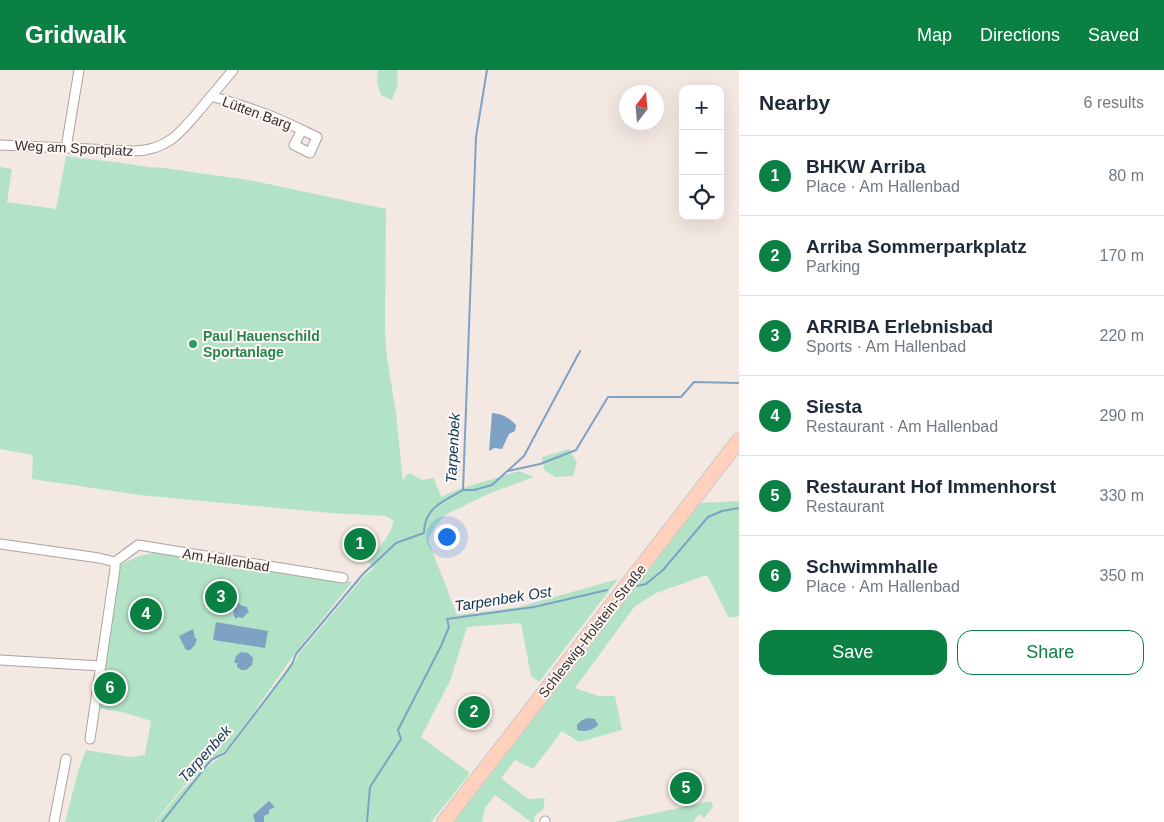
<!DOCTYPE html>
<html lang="en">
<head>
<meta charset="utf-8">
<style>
	:root { --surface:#fff; --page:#f6f6f7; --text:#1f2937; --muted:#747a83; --line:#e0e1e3; --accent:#0b8043 }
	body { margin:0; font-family:Arial,sans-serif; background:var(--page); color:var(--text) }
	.controls { position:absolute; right:15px; top:15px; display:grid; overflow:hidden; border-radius:10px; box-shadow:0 5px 20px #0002 }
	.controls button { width:45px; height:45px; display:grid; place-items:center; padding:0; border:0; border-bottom:1px solid var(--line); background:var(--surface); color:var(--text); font:25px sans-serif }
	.compass { position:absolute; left:619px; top:15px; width:45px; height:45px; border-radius:50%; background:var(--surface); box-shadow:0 5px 20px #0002; rotate:16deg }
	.you { position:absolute; left:446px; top:466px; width:18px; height:18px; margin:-12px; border:4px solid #fff; border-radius:50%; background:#1a73e8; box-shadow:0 0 0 8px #1a73e833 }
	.badge { display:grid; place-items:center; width:32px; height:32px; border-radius:50%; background:var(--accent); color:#fff; font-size:16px; font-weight:700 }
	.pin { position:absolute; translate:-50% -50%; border:2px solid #fff; box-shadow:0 1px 5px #0006 }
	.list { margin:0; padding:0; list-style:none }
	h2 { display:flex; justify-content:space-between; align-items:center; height:65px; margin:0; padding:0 20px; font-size:21px }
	h2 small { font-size:16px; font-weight:400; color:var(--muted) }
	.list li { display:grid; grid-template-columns:32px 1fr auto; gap:15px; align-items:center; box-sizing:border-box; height:80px; padding:0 20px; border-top:1px solid var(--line) }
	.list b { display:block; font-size:19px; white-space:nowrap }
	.list p { margin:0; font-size:16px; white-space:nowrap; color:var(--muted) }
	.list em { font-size:16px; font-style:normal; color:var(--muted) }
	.actions { display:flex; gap:10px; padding:15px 20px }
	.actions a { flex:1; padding:11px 0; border:1px solid var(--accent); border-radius:15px; text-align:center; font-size:18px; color:var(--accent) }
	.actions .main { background:var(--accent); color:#fff }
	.icon { flex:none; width:28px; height:28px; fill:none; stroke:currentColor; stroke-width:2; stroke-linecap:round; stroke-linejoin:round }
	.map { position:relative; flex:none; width:739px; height:752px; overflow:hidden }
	header { display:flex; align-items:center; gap:30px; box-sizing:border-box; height:70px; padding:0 25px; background:var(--accent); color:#fff }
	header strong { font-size:24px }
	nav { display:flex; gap:28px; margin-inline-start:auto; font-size:18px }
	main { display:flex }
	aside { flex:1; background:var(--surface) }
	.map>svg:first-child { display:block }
</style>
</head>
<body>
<header>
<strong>Gridwalk</strong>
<nav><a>Map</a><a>Directions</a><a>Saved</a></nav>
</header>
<main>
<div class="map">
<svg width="739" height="752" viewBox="0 0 739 752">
	<rect width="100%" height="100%" fill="#f4e8e3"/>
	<path fill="#b3e3c6" d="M378 0H397L398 14 392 30 381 25 377 12Z
		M66 86 129 94 155 98 156 97 249 110 386 139 385 261 387 288 396 343 403 412 406 405 410 403 422 410 434 408 441 427 459 419 519 401 534 407 488 424 445 445 435 457 428 470 457 545 519 537 618 509 539 612 531 606 521 553 467 557 450 611 421 667 469 702 468 706 431 752H264V746L269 744 253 745 255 752H156L183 719 211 694 226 684 286 600 291 594 295 592 298 585 365 505 373 499 368 491C379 478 390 466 394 451L386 446 330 443 140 425 32 409 33 385 0 379V97L12 99 7 132 56 139Z
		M569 379 577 393 573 406 555 407 544 400 542 387Z
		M739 431V546L729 548 707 505 656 523 635 536 575 618 598 626H615L622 660 579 672 562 661 533 699 515 690 501 708 528 729 545 728 543 740 535 745 534 752H531L495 725 485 738 482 752H452L551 626 689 445 700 433Z
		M159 482 352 512 296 582 230 676 182 718 155 752H65L79 698 86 680 130 687 145 685 151 651 122 642 98 638 120 495 139 486Z
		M711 731 713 737 704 748 699 744 694 751V752H614Z"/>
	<path fill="#7da2c4" d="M492 343C503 344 508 347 516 355L515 361 509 364 502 379 494 378 489 381Z
		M239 533 240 535 247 537 249 544 247 543 243 548 238 547 236 549C232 544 233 540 237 536L236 535Z
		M216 552 268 561 265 578 213 570Z
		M193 559 195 568 197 569 195 575 190 580H186L179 566Z
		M241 582 248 583 253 588 252 595 246 600H241L237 597V593H234L236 586Z
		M588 648 595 649 598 655C591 661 586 662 577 660V655C580 651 583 649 588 648Z
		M269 731 275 737 269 740V744L264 746V752H255L253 745Z"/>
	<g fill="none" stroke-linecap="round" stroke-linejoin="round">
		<path stroke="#7da2c4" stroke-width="2" d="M508 401 540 394 576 380 608 327H681L694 312 739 313
			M463 420H474L492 415 524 386 580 281
			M637 516 646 514 663 500 708 447 722 441 739 438
			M162 752 211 690 225 683 288 600 293 592 296 584 363 504 396 473 424 463C424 437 444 431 463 420L476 67 487 0
			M367 752 370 717 401 669 398 660 441 576 449 557 447 549 534 537 607 520"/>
		<g stroke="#aea39e" stroke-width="11">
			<path id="minor" d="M211 26C231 32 251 38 271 46 286 52 302 60 317 67L310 83 294 75 302 60
				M0 75 133 81C168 81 182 61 203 36 213 24 223 12 233 0
				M66 78 79 0
				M0 474 99 488 115 492V499L90 669
				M115 492 138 475 343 508
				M0 590 101 596
				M545 751V752
				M54 752 66 689"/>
		</g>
		<g stroke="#cbc9c9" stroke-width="16">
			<path id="primary" d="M444 752 723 391 739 370"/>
		</g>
		<use href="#minor" stroke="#fff" stroke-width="9"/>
		<use href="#primary" stroke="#ffd0bb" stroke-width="14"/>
	</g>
	<circle fill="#2e9e5b" stroke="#fef7f4" stroke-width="2" cx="193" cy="274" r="5"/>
	<g text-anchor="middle" stroke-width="4" stroke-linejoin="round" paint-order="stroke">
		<g font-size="14" fill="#36312f" stroke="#fef7f4">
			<text transform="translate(257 43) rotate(20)" y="5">Lütten Barg</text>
			<text transform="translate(74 78) rotate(3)" y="5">Weg am Sportplatz</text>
			<text transform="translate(226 490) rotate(9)" y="5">Am Hallenbad</text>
			<text transform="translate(592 561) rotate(-52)" y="5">Schleswig-Holstein-Straße</text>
		</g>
		<g font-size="14" font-weight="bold" fill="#27864d" stroke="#fef7f4" text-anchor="start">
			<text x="203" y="271">Paul Hauenschild<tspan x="203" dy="16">Sportanlage</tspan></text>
		</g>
		<g font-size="15" font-style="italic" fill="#0b3759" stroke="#fef7f4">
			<text transform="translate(453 378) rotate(-87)" y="5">Tarpenbek</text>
			<text transform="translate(503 529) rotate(-9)" y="5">Tarpenbek Ost</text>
			<text transform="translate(205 684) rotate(-48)" y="5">Tarpenbek</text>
		</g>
	</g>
</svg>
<div class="controls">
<button>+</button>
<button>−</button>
<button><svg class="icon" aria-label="locate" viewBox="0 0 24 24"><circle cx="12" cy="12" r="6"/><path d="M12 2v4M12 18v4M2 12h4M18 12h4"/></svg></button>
</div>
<svg class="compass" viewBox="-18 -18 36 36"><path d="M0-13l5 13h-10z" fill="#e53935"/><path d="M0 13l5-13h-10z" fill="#747a83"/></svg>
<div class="you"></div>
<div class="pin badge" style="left:360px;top:474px">1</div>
<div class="pin badge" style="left:474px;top:642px">2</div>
<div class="pin badge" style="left:221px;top:527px">3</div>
<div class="pin badge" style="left:146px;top:544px">4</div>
<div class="pin badge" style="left:686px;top:718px">5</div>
<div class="pin badge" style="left:110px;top:618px">6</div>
</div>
<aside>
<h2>Nearby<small>6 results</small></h2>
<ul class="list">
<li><span class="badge">1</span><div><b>BHKW Arriba</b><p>Place · Am Hallenbad</p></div><em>80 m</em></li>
<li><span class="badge">2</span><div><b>Arriba Sommerparkplatz</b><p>Parking</p></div><em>170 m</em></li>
<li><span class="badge">3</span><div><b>ARRIBA Erlebnisbad</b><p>Sports · Am Hallenbad</p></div><em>220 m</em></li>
<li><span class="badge">4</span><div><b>Siesta</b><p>Restaurant · Am Hallenbad</p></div><em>290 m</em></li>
<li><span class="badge">5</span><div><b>Restaurant Hof Immenhorst</b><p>Restaurant</p></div><em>330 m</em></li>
<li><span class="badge">6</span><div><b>Schwimmhalle</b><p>Place · Am Hallenbad</p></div><em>350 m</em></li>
</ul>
<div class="actions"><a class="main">Save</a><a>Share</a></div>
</aside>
</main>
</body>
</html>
